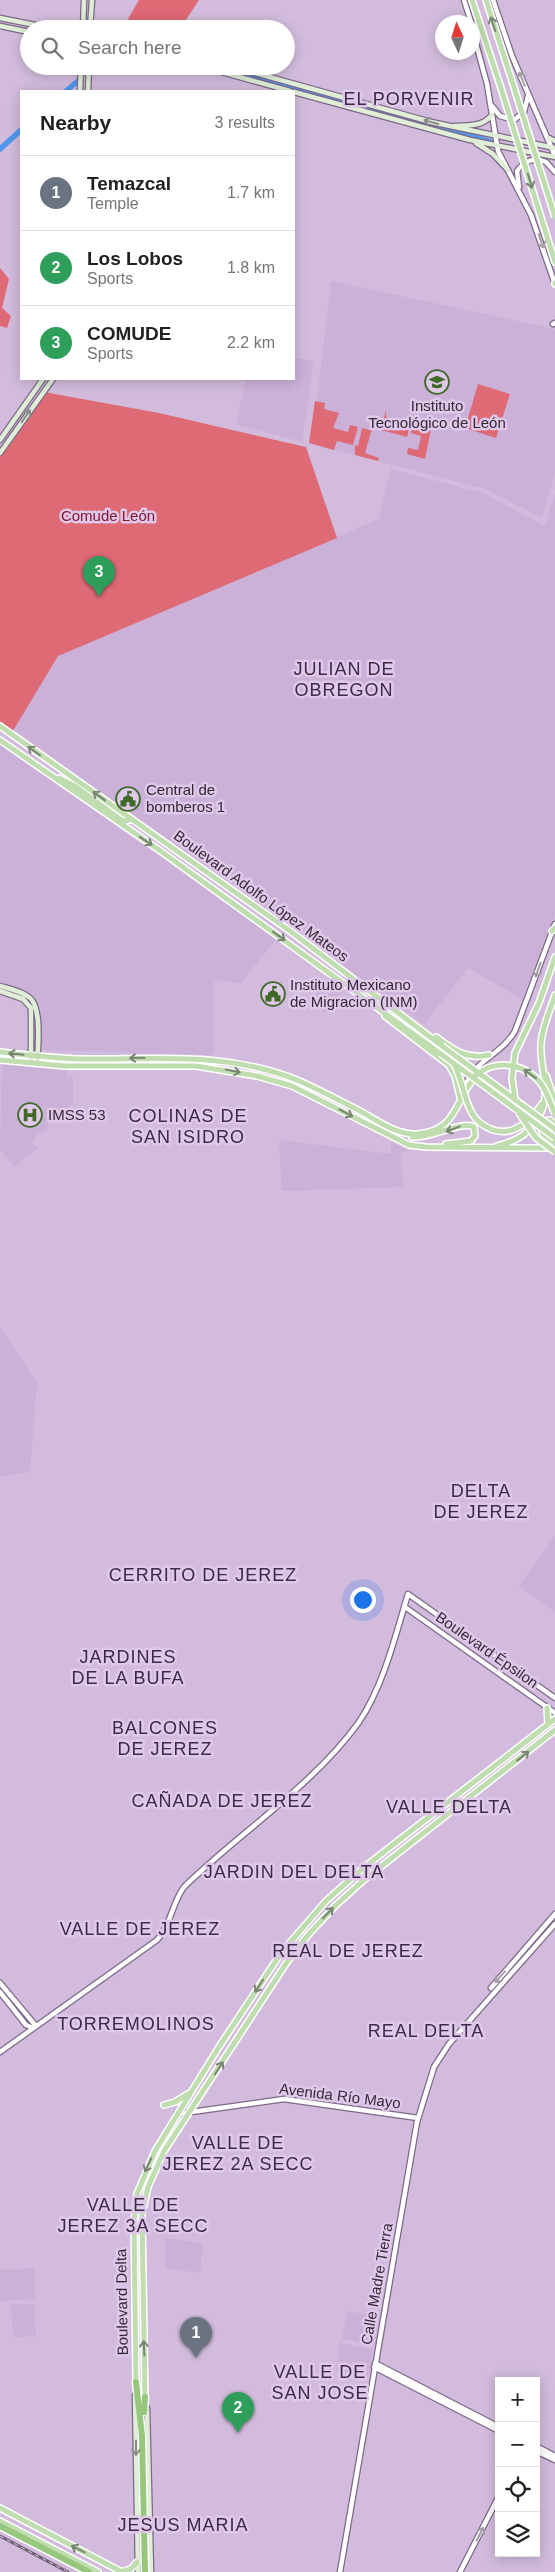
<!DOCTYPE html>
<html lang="en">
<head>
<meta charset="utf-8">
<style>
	:root { --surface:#fff; --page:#f6f6f6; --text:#202124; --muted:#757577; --line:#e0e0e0; --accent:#0f766e }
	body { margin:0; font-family:Helvetica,sans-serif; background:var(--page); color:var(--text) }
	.controls { position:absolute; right:15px; bottom:15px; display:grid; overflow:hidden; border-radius:0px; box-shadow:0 2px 12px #0003 }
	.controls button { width:45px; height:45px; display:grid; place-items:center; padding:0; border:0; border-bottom:1px solid var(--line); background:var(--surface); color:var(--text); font:25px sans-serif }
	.compass { position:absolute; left:435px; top:15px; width:45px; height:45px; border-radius:50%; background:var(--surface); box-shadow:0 2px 12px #0003; rotate:356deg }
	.you { position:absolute; left:362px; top:1599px; width:18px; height:18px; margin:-12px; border:4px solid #fff; border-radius:50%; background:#1a73e8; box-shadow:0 0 0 8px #1a73e833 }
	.badge { display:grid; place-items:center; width:32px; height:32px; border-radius:50%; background:var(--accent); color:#fff; font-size:16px; font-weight:700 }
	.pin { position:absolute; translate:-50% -41px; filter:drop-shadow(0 1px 2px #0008) }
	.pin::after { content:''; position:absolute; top:26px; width:18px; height:15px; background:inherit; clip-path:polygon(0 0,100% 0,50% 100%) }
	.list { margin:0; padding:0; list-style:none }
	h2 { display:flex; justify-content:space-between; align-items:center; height:65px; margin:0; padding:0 20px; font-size:21px }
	h2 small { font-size:16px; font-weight:400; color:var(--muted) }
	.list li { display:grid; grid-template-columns:32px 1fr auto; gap:15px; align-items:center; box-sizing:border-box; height:75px; padding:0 20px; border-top:1px solid var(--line) }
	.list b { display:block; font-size:19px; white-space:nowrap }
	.list p { margin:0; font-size:16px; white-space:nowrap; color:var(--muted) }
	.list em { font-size:16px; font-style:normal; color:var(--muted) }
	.icon { flex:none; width:28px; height:28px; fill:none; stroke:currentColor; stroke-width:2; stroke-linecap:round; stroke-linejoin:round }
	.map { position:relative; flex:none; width:555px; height:2572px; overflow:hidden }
	.search { position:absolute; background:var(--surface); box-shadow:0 2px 12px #0003; left:20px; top:20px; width:275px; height:55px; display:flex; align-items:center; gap:12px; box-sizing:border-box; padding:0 18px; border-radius:28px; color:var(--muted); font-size:19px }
	.panel { position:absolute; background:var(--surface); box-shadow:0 2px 12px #0003; left:20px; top:90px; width:275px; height:290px; border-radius:0px }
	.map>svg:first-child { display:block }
</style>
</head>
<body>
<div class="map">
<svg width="555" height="2572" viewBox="0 0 555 2572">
	<rect width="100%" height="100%" fill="#d2bbdc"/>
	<path fill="#cbb0d8" d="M331 281 555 329V472L542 518 485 489 312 444Z
		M294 358 314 361 302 442 236 424 246 379H294Z
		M391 469 483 493 545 526 555 492V915L522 999 468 968 424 1024 8 725 58 656 379 519Z
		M0 744 276 939 241 983 216 980 214 983 213 1055 41 1050V1008L38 1001 32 994 0 982Z
		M329 977 344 988 326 1013 311 1002Z
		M2 1064 67 1069 66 1076 73 1078V1104L46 1126 47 1130 37 1135 32 1142 38 1148 14 1167 0 1149Z
		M279 1140 391 1154V1143L406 1149 401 1155 403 1187 282 1191Z
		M0 1327 37 1383 30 1472 0 1477Z
		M555 1536V1612L519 1586Z
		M165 2238 203 2243 200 2273 165 2268Z
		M34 2268 35 2299 0 2301V2270Z
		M34 2304 36 2336 13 2337 11 2305Z
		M347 2311 380 2317 375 2345 342 2339Z
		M340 2343 373 2349 368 2377 336 2371Z"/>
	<path fill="#de6a76" d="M139 0H199L180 29H122Z
		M0 268 9 279 2 308 11 316 7 328 0 326Z
		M478 384 510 394 496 438 465 428Z
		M44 392 159 413 306 447 337 538 58 656 11 734 0 727V455Z
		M315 401 325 403 324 409 339 413 333 428 348 432 350 425 358 427 353 445 337 441 334 450 309 443Z
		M386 410V417L406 422 408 416 412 418 407 437 381 430Z
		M413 423 432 425 425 459 407 454 408 448 418 450 421 436 411 433Z
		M362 428 373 431 371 432 365 453 379 458 378 461 355 455V445L358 446Z"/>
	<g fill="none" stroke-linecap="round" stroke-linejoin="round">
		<path stroke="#5095ed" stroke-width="5.5" d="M216 66 491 142
			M93 69 95 66
			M66 91 78 81
			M0 149 21 130"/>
		<g stroke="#7d6887" stroke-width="7">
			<path id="tertiary" d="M464 0 471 22
				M493 0 512 56 555 156
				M472 29 487 84 498 151 531 215 555 284
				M492 106 500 116 514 120 524 112 528 96
				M519 187 517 171C525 160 534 157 546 162L555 172
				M553 324 555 323
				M463 1092C472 1059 500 1057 515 1031L555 924
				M405 1607 555 1713
				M0 1983 36 2026
				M491 1988 555 1914
				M0 1992 26 2025 33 2028
				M0 2052 157 1940C171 1925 172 1903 184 1887 239 1833 314 1785 359 1722 383 1687 396 1634 408 1594L555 1698
				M177 2114 284 2099 418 2118
				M375 2363 499 2427
				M374 2367 499 2431
				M536 2446 555 2456
				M536 2451 555 2460
				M340 2572 417 2122 434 2067 449 2044 555 1924
				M460 2572 499 2496"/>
		</g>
		<g stroke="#7d6887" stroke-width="7">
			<path id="secondary" d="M0 18 55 29
				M0 26 29 32
				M77 29 83 22
				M83 29 84 0
				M90 29 92 0
				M200 66 290 91
				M230 66 431 122 555 148
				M80 91 81 66
				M88 91 89 66
				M294 92 470 140 555 157
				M455 126C469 125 482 127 492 115
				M549 138 555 141
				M476 143 493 154 508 170
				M0 440 43 379
				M0 453 53 379
				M0 986C10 989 22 991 30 998 42 1007 38 1048 37 1063
				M0 991 23 999 31 1008V1063
				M135 2395 138 2572
				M147 2408 151 2572"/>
		</g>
		<g stroke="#fff" stroke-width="8">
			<path id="primary" d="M472 0 500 85
				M486 0 512 81
				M543 224 555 262
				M555 283V284
				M0 726 290 931 442 1046
				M0 740 162 852 441 1054
				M59 778 75 786 120 819 125 821 132 819
				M552 931 555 928
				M385 1016 449 1065 455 1076 461 1101
				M436 1037C453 1050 467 1060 489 1055
				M0 1052C26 1055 53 1058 80 1059 155 1060 225 1051 297 1080 318 1089 338 1100 358 1110 377 1120 395 1135 417 1134 458 1131 454 1100 476 1076
				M515 1053 539 1003 555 957
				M0 1060 65 1066H196L257 1076 292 1086 409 1145 426 1147 555 1148
				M546 1075 555 1102
				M479 1122C505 1143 527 1126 542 1104
				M555 1124 550 1120 545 1121 541 1129 543 1134 555 1143
				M412 1137C430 1139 462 1120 474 1127L475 1136 471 1141 446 1144
				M497 1146C529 1139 548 1117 545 1082 543 1069 540 1057 541 1044 542 1027 550 1011 555 995
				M547 1708 548 1724
				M164 2105 175 2102 188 2094
				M136 2382 134 2222 137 2194 155 2151 219 2047 281 1953 326 1901 362 1869 555 1719
				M145 2397 142 2214 148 2187 164 2151 287 1962 308 1935 336 1905 365 1879 555 1730
				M0 2508 122 2572
				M0 2521 98 2572
				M121 2572 131 2569 137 2562"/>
		</g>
		<g stroke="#fff" stroke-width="9">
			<path id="motorway" d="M136 2382 142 2436
				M144 2412 145 2397
				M0 2526 89 2572"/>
		</g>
		<use href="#tertiary" stroke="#fff" stroke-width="4.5"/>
		<use href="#secondary" stroke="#e0eed8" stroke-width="4.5"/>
		<use href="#primary" stroke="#c0ddb0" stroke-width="5"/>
		<use href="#motorway" stroke="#96c77c" stroke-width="6"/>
		<g stroke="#6d5f73" stroke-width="3">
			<path id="rail" d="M0 2536 68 2572"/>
		</g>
		<use href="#rail" stroke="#dfc8e9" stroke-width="1" stroke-dasharray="4" stroke-linecap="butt"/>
		<g stroke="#fff" stroke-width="8" stroke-linecap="butt">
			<path id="primary-bridge" d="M512 81 555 217
				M500 85 543 224
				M442 1046 555 1129
				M515 1053 512 1078 515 1100
				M441 1054 555 1138
				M454 1064C464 1082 464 1108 479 1122
				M476 1075C497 1058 527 1064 542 1085 548 1094 551 1105 555 1114
				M519 1113 536 1138 555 1152"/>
		</g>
		<g stroke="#fff" stroke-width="9" stroke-linecap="butt">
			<path id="motorway-bridge" d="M142 2436 145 2572"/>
		</g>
		<use href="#primary-bridge" stroke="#c0ddb0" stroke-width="5"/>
		<use href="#motorway-bridge" stroke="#96c77c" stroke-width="6"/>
	</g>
	<defs><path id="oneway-shaft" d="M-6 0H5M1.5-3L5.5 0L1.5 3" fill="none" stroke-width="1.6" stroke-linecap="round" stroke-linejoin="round" transform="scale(1.25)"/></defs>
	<g stroke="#7a8474">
		<use href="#oneway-shaft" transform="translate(493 24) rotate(-108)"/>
		<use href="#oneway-shaft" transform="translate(530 181) rotate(73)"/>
		<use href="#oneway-shaft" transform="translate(34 751) rotate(-144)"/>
		<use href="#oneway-shaft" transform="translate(99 796) rotate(-144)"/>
		<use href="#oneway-shaft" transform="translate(146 841) rotate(34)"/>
		<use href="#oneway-shaft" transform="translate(279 936) rotate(36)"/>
		<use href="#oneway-shaft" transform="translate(16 1054) rotate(-174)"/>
		<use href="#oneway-shaft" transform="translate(137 1058) rotate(179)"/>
		<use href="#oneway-shaft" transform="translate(233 1071) rotate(11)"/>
		<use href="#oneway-shaft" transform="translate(530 1074) rotate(-144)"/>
		<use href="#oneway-shaft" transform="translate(346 1113) rotate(28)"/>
		<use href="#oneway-shaft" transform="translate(453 1129) rotate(159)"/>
		<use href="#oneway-shaft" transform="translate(523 1756) rotate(-38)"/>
		<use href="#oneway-shaft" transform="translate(328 1913) rotate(-46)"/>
		<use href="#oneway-shaft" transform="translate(259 1986) rotate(123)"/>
		<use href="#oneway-shaft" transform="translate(219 2068) rotate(-57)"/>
		<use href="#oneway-shaft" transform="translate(148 2165) rotate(115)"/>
		<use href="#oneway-shaft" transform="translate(144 2348) rotate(-93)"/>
		<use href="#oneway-shaft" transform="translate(78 2549) rotate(-153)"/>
	</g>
	<g stroke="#a39fa5">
		<use href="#oneway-shaft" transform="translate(522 79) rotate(-112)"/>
		<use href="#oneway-shaft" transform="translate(541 241) rotate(71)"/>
		<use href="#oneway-shaft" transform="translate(538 970) rotate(110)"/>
		<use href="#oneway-shaft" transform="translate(500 1977) rotate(131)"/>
		<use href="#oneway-shaft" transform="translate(480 2534) rotate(-63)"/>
	</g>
	<g stroke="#8a8c88">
		<use href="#oneway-shaft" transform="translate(431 122) rotate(-165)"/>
		<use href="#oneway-shaft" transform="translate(26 416) rotate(-55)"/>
		<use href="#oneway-shaft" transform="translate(136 2448) rotate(90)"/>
	</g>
	<defs>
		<g id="university-ring" transform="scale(1.25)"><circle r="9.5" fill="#dfc8e9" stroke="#3f6926" stroke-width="1.5"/><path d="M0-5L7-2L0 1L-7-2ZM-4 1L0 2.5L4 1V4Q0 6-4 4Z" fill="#3f6926"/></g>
		<g id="civic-ring" transform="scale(1.25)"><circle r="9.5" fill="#dfc8e9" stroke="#3f6926" stroke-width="1.5"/><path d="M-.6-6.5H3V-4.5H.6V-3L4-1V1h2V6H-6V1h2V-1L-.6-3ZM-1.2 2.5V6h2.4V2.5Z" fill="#3f6926"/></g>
		<g id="hospital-ring" transform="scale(1.25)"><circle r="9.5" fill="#dfc8e9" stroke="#3f6926" stroke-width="1.5"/><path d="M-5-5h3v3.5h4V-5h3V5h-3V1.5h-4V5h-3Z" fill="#3f6926"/></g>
	</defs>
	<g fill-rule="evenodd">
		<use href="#university-ring" x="437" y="382"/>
		<use href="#civic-ring" x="128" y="799"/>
		<use href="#civic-ring" x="273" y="994"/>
		<use href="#hospital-ring" x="30" y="1115"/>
	</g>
	<g text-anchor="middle" stroke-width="5" stroke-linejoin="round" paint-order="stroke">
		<g font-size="15" fill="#332a37" stroke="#dfc8e9" text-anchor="start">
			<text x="437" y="411" text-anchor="middle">Instituto<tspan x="437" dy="17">Tecnológico de León</tspan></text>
			<text x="146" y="795">Central de<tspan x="146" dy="17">bomberos 1</tspan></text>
			<text x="290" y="990">Instituto Mexicano<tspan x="290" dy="17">de Migracion (INM)</tspan></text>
			<text x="48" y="1120">IMSS 53</text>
		</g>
		<g font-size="15" fill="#84172e" stroke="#dfc8e9">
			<text x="108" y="521">Comude León</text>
		</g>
		<g font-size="15" fill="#332a37" stroke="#dfc8e9">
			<text transform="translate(261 896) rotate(36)" y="5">Boulevard Adolfo López Mateos</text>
			<text transform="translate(487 1650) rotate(35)" y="5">Boulevard Épsilon</text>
			<text transform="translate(340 2096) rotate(7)" y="5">Avenida Río Mayo</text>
			<text transform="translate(377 2284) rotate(-80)" y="5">Calle Madre Tierra</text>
			<text transform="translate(122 2302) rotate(-91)" y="5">Boulevard Delta</text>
		</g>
		<g font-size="18" letter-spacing="1" fill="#3d2a45" stroke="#dfc8e9">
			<text x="409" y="105">EL PORVENIR</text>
			<text x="344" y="675">JULIAN DE<tspan x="344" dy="21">OBREGON</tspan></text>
			<text x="188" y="1122">COLINAS DE<tspan x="188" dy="21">SAN ISIDRO</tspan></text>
			<text x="481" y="1497">DELTA<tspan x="481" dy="21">DE JEREZ</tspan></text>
			<text x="203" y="1581">CERRITO DE JEREZ</text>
			<text x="128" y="1663">JARDINES<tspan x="128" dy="21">DE LA BUFA</tspan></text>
			<text x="165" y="1734">BALCONES<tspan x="165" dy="21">DE JEREZ</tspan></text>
			<text x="222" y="1807">CAÑADA DE JEREZ</text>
			<text x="449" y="1813">VALLE DELTA</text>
			<text x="294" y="1878">JARDIN DEL DELTA</text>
			<text x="140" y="1935">VALLE DE JEREZ</text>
			<text x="348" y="1957">REAL DE JEREZ</text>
			<text x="136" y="2030">TORREMOLINOS</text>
			<text x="426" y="2037">REAL DELTA</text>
			<text x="238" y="2149">VALLE DE<tspan x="238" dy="21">JEREZ 2A SECC</tspan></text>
			<text x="133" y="2211">VALLE DE<tspan x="133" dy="21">JEREZ 3A SECC</tspan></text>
			<text x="320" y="2378">VALLE DE<tspan x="320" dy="21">SAN JOSE</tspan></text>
			<text x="183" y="2531">JESUS MARIA</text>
		</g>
	</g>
</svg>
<div class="controls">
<button>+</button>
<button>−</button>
<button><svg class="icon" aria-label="locate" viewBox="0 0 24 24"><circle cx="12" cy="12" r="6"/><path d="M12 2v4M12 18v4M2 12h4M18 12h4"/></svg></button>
<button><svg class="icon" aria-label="layers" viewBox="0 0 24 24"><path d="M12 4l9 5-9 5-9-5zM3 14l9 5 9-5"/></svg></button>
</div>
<svg class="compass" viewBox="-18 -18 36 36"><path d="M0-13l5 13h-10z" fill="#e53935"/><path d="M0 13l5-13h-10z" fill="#757577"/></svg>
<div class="you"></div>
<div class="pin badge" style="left:196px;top:2358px;background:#6b7280">1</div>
<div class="pin badge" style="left:238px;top:2433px;background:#2e9e5b">2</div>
<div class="pin badge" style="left:99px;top:597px;background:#2e9e5b">3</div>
<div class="search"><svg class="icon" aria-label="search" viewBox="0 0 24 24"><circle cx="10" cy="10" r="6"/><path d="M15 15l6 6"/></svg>Search here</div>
<section class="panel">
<h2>Nearby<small>3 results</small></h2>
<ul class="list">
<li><span class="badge" style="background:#6b7280">1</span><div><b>Temazcal</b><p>Temple</p></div><em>1.7 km</em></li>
<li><span class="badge" style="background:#2e9e5b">2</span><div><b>Los Lobos</b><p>Sports</p></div><em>1.8 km</em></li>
<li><span class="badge" style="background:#2e9e5b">3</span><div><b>COMUDE</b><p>Sports</p></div><em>2.2 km</em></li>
</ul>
</section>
</div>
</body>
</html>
